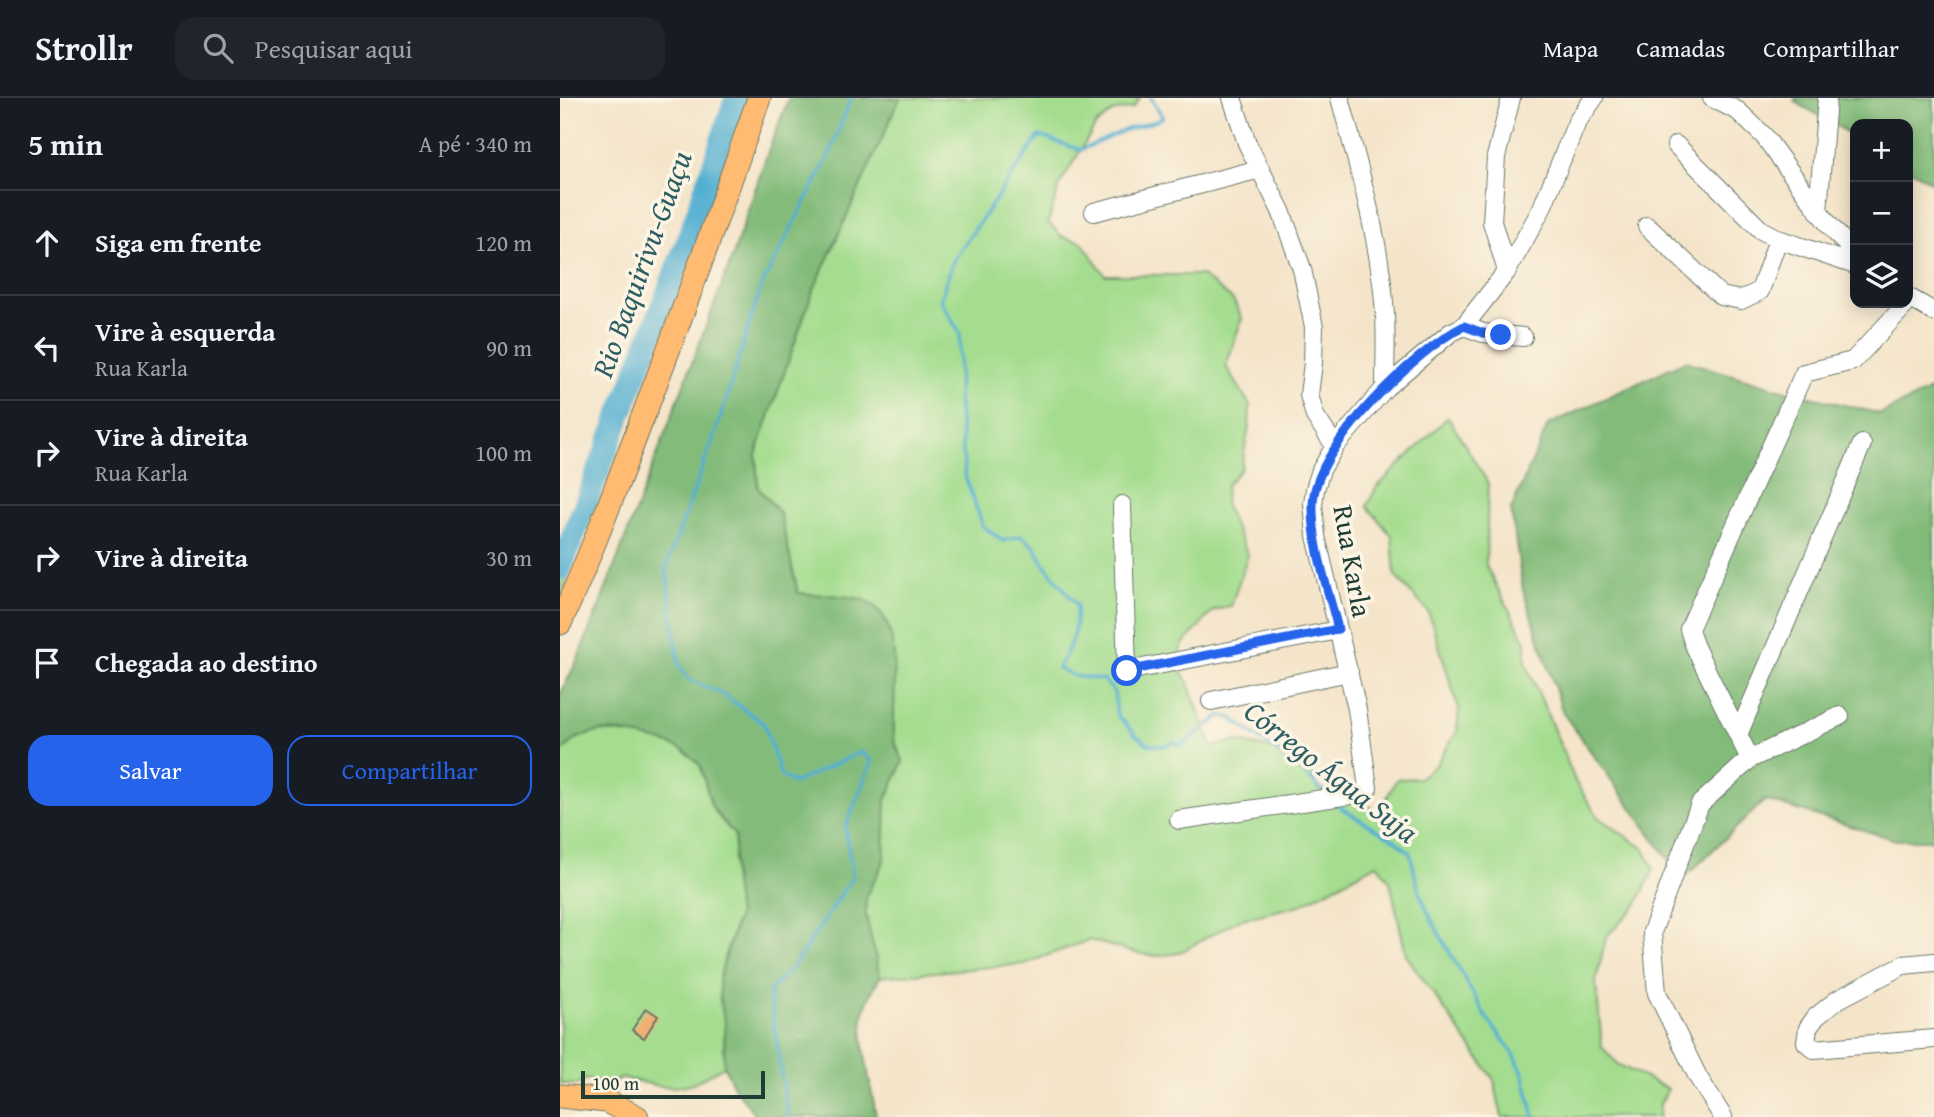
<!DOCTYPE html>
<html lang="pt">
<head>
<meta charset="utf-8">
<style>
	:root { --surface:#171b24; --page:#20242c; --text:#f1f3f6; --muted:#9ea1a6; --line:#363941; --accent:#2563eb }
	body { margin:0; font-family:"Gentium Book Plus",serif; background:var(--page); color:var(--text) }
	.controls { position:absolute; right:21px; top:21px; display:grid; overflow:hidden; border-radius:14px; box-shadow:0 4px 18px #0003 }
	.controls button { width:63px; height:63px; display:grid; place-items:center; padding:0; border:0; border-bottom:2px solid var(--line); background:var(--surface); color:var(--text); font:35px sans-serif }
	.scale { position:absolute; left:21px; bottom:18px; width:184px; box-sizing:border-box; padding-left:7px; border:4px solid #1f3d34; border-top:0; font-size:19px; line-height:24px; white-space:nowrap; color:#1f3d34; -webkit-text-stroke:5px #fcf5e5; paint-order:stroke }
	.stop { position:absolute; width:21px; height:21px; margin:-16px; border:5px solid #2563eb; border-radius:50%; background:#fff }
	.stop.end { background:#2563eb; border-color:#fff; box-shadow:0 2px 7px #0008 }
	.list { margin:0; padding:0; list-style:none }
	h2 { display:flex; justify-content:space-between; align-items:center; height:91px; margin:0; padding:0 28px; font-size:30px }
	h2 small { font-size:23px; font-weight:400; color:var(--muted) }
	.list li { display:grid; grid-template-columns:46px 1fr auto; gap:21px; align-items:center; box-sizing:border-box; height:105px; padding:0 28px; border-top:2px solid var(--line) }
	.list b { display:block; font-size:26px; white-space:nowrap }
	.list p { margin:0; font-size:23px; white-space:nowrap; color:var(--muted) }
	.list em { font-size:23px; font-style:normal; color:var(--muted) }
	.actions { display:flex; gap:14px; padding:21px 28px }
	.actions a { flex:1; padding:16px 0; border:2px solid var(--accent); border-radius:21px; text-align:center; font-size:24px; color:var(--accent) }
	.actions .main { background:var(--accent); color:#fff }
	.icon { flex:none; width:38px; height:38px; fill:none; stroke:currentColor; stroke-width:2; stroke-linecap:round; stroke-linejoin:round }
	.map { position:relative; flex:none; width:1374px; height:1019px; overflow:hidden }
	header { display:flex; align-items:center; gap:42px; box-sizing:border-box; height:98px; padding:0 35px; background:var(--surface); border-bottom:2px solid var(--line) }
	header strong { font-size:33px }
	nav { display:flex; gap:38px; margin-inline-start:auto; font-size:24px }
	.search { width:490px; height:63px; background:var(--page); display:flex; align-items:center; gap:18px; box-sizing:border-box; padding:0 24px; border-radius:21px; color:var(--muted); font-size:26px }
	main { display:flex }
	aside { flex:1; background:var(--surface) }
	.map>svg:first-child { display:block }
</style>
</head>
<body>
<header>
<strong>Strollr</strong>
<div class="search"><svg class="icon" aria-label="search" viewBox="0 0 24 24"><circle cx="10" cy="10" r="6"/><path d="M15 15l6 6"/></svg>Pesquisar aqui</div>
<nav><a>Mapa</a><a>Camadas</a><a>Compartilhar</a></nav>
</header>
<main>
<aside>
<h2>5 min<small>A pé · 340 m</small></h2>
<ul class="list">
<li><svg class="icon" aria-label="ahead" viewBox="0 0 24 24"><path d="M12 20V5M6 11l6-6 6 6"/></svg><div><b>Siga em frente</b></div><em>120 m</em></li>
<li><svg class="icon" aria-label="left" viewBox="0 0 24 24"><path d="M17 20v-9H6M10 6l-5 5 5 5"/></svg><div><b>Vire à esquerda</b><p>Rua Karla</p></div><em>90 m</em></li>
<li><svg class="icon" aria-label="right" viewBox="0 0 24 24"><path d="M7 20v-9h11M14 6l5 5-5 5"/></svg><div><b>Vire à direita</b><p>Rua Karla</p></div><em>100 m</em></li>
<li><svg class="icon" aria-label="right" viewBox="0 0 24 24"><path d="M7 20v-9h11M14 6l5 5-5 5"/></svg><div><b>Vire à direita</b></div><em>30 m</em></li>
<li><svg class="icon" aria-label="arrive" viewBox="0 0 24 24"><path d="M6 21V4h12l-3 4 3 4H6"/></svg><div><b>Chegada ao destino</b></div></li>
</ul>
<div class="actions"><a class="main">Salvar</a><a>Compartilhar</a></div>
</aside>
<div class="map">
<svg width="1374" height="1019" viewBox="0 0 1374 1019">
	<rect width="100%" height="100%" fill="#fcf5e5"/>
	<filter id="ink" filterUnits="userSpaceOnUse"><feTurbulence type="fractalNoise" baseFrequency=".0143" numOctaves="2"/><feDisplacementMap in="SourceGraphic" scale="14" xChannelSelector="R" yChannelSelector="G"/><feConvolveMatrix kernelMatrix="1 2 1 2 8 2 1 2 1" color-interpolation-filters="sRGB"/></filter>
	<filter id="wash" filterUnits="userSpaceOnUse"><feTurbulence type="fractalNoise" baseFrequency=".00686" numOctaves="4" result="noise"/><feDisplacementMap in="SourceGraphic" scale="28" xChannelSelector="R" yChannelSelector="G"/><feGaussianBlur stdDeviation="1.57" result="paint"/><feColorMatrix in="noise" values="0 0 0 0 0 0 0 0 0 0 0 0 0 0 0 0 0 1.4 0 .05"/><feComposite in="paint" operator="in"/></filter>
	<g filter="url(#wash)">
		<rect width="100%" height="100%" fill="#f4e4c9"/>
		<path fill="#a4dd8f" stroke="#628d62" stroke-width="2" d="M180 0H189L105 231 0 500V484L21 435 96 233 131 149Z
			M340 0H580L573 10 552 14 536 27 500 86 488 125 503 139 522 144 545 177H641L673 202 682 220 666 268 690 307 689 329 681 371 666 387 665 408 688 457 671 508 653 513 623 546 616 566 627 582 652 649 675 643 746 659 759 692 789 691 818 716 837 681 859 680 876 667 897 633 899 612 868 513 835 478 832 438 807 408 816 390 888 319 928 385 926 468 966 544V565L1016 685 1039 720 1083 750 1094 771 1076 808 1046 839 1036 883 1042 949 1057 966 1108 991 1100 1006 1099 1019H942L934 982 846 857 830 783 817 766 740 807 678 822 619 855 596 858 576 855 529 842 464 866 320 879 306 818V798L324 763 326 702 343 663 334 641V554L304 502 238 495 220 415 198 390 196 356 252 195Z
			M40 633C67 635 128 641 141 669 146 681 147 695 151 707 156 718 167 728 175 738L173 775 178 818 164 860 160 903 165 924 164 968 134 985 117 989 99 988 63 980 49 985 25 981 16 987 0 985V655L17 640Z"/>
		<path fill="#83bc7a" stroke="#517c57" stroke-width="2" d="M229 0H340L252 195 196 356 198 390 220 415 238 495C255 497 290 497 304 502 347 518 332 601 334 638 334 647 339 655 343 663L326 702 324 763 306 798V818L320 879C313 891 305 905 303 920 300 947 312 991 316 1019H197L174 989 164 968 165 924 160 903 159 881 178 818 173 775 175 738 152 709 140 667 124 652 104 644 61 634 40 633 17 640 0 655V597L16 565 39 509 172 160 210 48Z
			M1236 0H1374V86L1348 70V26H1295V39L1234 3Z
			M1125 263 1226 293 1321 316 1374 290V742H1336L1205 702 1123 781 1003 615 963 492 951 412 988 327Z"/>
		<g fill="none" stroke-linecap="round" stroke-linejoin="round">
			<path stroke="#53afd1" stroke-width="3.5" d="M591 0 603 19 596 23 565 32 521 52 479 38 393 163 380 202 400 235 398 301 405 378 423 428 443 443 461 438 474 448 487 470 517 507C517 532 511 549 498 570L514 578 544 582 554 594 557 617 577 638 588 646 605 648 614 644 621 648 660 618 670 619 736 668 764 694
				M777 706 786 713 836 743 850 755 859 793 871 821 926 919 954 956 963 975 974 1019
				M228 1019 209 893 233 869 293 779 285 731 312 663 301 654 234 685 221 678 204 626 163 596 128 581 119 567 106 470 159 324 201 189 269 58 291 0"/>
			<path stroke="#53afd1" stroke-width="23" d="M0 471 129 139 176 0"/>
		</g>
		<g id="blocks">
			<path fill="#f3ae75" d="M86 910 98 918 84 940 72 932Z"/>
		</g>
	</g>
	<g filter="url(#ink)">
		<use href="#blocks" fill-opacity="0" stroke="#6a7768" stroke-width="2"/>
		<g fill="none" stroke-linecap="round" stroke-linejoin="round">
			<g stroke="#6a7768" stroke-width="20">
				<path id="minor" d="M672 0 687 45 721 113 742 171 754 229 753 265 749 297 755 318 775 348
					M780 0C798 67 818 134 824 204 827 232 825 261 825 290
					M1152 0 1178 13 1204 38 1269 127 1295 156
					M1116 47 1201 132 1218 141 1295 167
					M1258 113 1267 0
					M534 114 700 71
					M1087 128 1161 198 1181 202 1200 193 1218 141
					M947 173 932 124 936 59 951 0
					M1348 199 1374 214
					M904 228 923 235 963 239
					M562 407 567 573 778 532
					M651 603 789 574
					M1280 618 1190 661 1134 547 1129 531 1244 275 1293 263 1347 205
					M1178 637 1302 346
					M619 722 804 695 808 690 797 611 756 438 753 406 755 391 761 372 775 348 825 290 890 235 904 228 947 173 981 112 1017 24 1034 0
					M1374 864 1343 867 1277 902 1256 919 1248 930 1246 944 1254 951 1374 941
					M1163 1019 1138 979 1097 895 1092 834 1140 706 1190 661"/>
			</g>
			<g stroke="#6a7768" stroke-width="25">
				<path id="major" d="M0 525C29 461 54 395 79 329 121 220 161 110 199 0
					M0 998 46 1003 77 1019"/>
			</g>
			<use href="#minor" stroke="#fff" stroke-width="18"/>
			<use href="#major" stroke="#ffbb71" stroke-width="23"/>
		</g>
	</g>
	<g fill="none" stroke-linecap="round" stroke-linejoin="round" filter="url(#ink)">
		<path stroke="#2563eb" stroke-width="9" d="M567 573 778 531C768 491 752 448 753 406 754 349 856 252 904 228L923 235 941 237"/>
	</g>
	<g text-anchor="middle" stroke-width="7" stroke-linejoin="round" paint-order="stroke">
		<g font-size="28" fill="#1f3d34" stroke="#fcf5e5">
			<text transform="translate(793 463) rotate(80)" y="10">Rua Karla</text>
		</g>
		<g font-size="30" font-style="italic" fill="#2f5f63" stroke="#fcf5e5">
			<text transform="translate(82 166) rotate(-70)" y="10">Rio Baquirivu-Guaçu</text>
			<text transform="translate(771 674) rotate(38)" y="10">Córrego Água Suja</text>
		</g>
	</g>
</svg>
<div class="controls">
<button>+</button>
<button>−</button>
<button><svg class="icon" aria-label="layers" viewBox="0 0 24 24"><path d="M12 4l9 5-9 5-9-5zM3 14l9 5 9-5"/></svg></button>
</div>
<div class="scale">100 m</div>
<div class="stop" style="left:567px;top:573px"></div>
<div class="stop end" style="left:941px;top:237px"></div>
</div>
</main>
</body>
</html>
